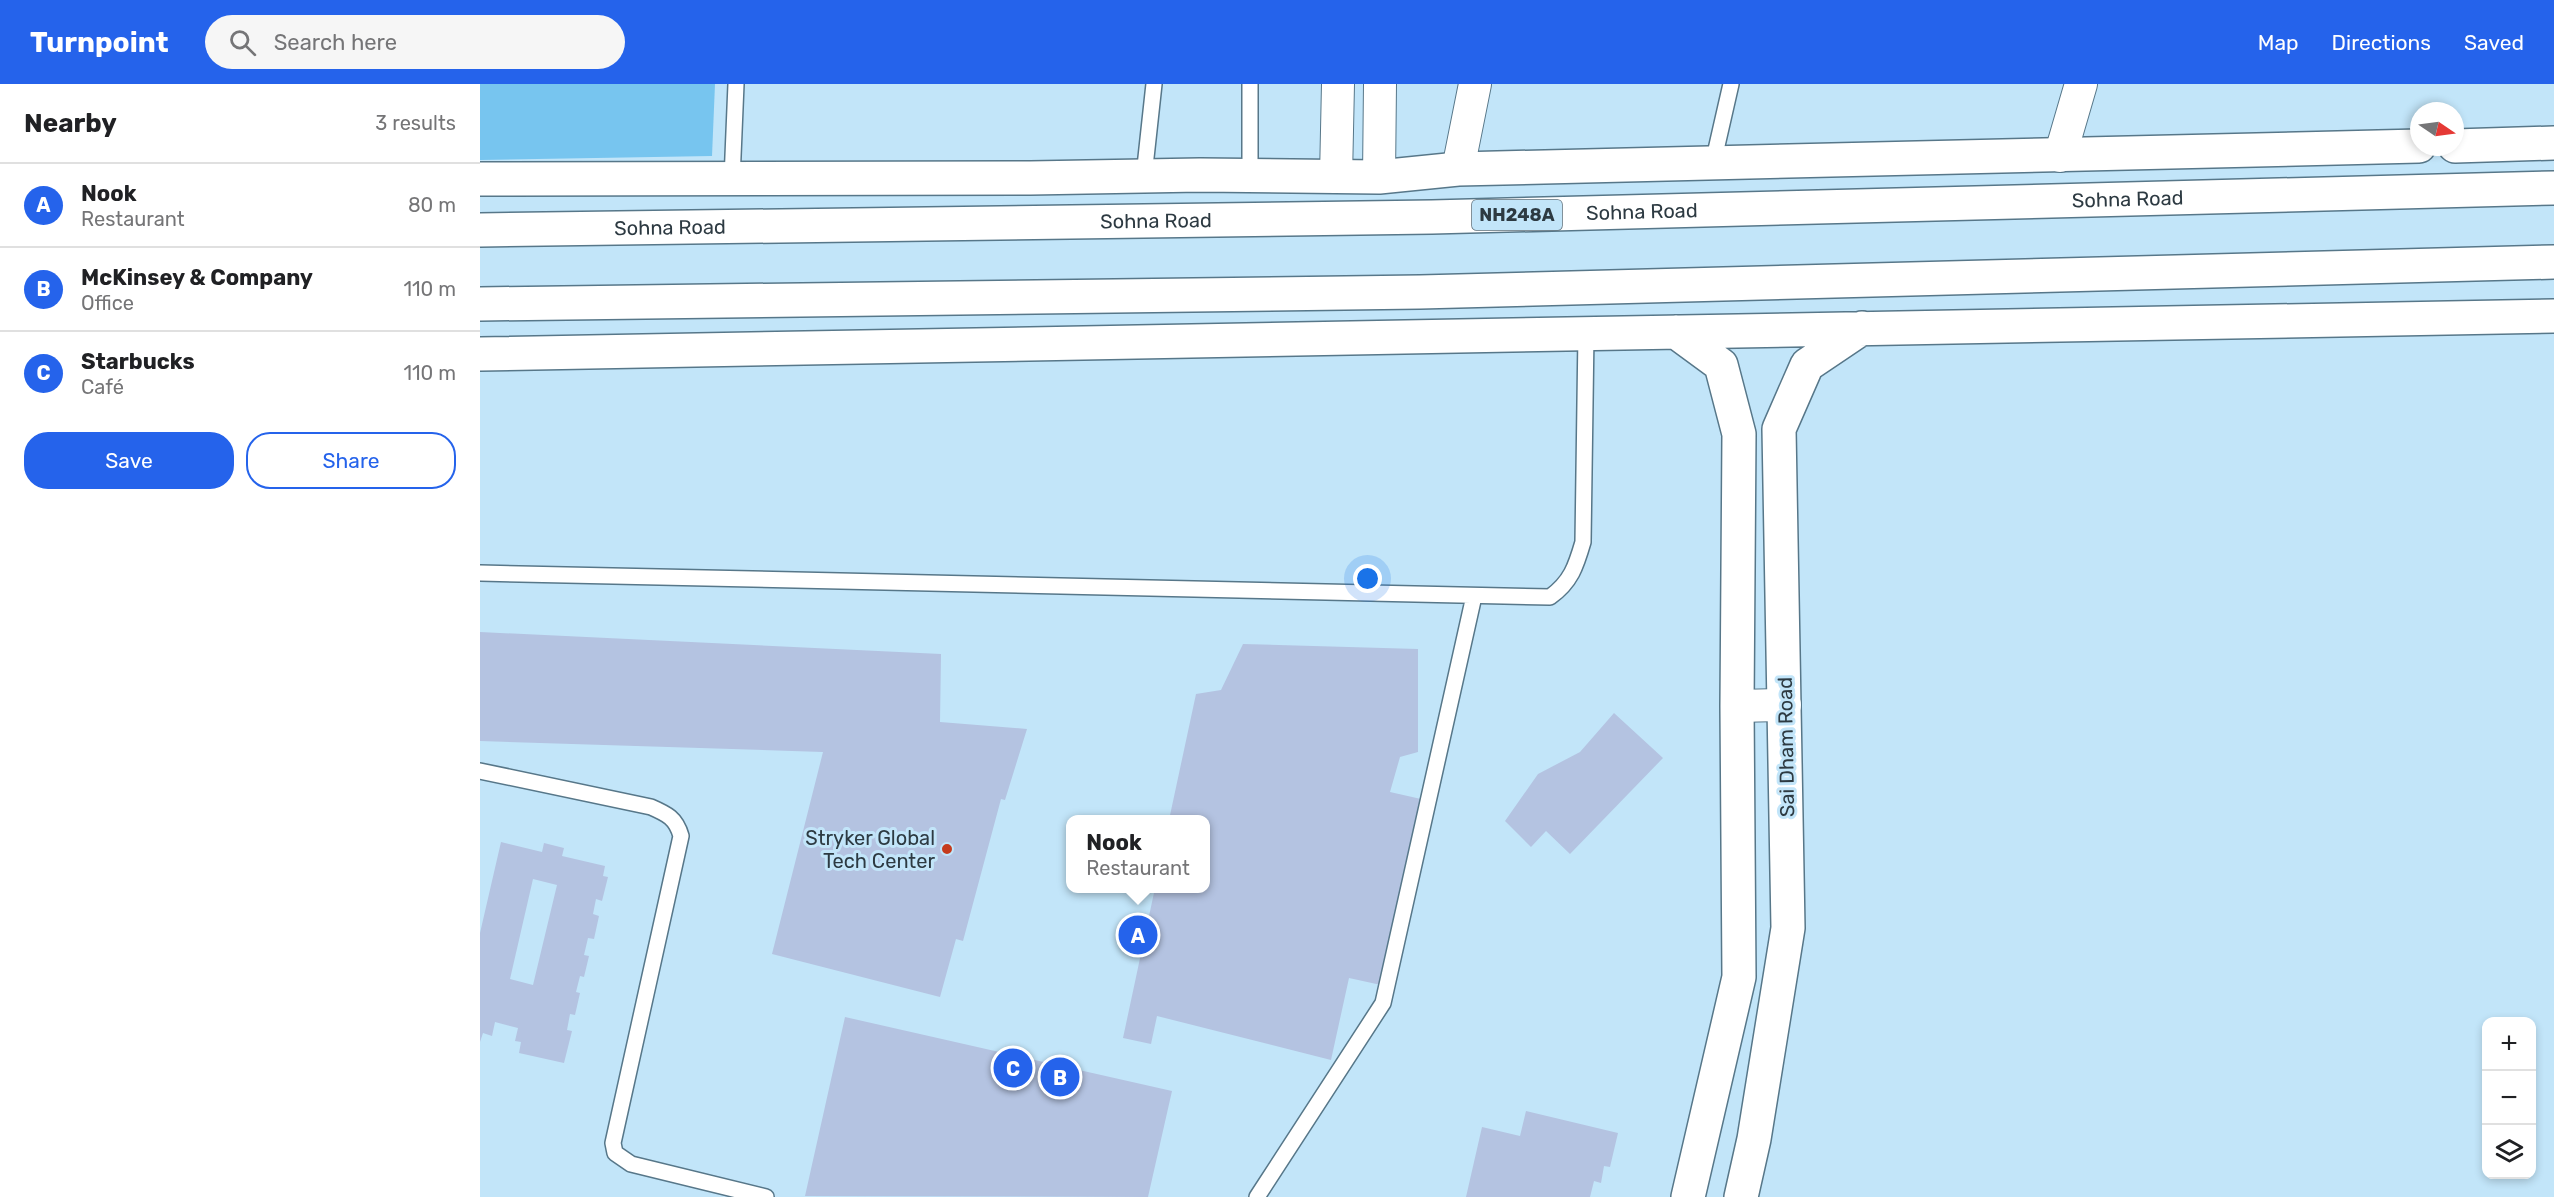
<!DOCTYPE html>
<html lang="en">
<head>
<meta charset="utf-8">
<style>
	:root { --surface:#fff; --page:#f6f6f6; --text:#202124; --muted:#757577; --line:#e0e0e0; --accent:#2563eb }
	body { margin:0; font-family:Rubik,sans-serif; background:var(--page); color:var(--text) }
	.controls { position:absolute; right:18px; bottom:18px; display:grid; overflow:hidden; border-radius:12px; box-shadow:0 3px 9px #0003 }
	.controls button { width:54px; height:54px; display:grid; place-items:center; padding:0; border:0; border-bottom:2px solid var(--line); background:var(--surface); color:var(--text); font:30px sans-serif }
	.compass { position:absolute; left:1930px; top:18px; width:54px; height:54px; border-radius:50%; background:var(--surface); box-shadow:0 3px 9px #0003; rotate:103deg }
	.you { position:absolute; left:888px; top:495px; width:21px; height:21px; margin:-15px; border:4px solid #fff; border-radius:50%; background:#1a73e8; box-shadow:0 0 0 9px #1a73e833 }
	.badge { display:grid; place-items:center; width:39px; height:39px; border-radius:50%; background:var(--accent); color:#fff; font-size:20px; font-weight:700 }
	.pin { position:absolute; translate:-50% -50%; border:3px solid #fff; box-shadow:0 2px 6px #0006 }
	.popup { position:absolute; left:586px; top:731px; width:144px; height:78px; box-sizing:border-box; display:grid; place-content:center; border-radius:12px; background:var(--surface); filter:drop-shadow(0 2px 4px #0005); font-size:20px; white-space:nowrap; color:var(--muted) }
	.popup b { font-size:22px; color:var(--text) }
	.popup::after { content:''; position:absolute; left:50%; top:100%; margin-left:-12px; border:12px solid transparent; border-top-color:var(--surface) }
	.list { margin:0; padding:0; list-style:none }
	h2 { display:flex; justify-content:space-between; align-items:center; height:78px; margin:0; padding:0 24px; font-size:26px }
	h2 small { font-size:20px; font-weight:400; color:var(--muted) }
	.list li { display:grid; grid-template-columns:39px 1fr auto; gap:18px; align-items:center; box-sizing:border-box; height:84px; padding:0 24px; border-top:2px solid var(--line) }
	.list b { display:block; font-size:22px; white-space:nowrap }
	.list p { margin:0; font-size:20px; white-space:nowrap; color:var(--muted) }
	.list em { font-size:20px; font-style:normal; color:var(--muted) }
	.actions { display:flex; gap:12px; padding:18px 24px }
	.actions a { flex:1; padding:14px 0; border:2px solid var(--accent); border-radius:24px; text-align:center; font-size:21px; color:var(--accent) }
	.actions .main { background:var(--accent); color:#fff }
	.icon { flex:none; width:33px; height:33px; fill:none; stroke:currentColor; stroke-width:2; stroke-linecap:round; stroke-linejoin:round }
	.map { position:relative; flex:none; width:2074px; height:1113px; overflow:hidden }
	header { display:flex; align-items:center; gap:36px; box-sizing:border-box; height:84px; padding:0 30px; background:var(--accent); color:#fff }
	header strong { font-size:28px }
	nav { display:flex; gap:33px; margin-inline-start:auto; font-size:21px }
	.search { width:420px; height:54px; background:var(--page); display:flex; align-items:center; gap:15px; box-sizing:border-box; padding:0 21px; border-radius:33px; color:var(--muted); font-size:22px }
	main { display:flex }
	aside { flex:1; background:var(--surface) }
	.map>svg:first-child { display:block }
</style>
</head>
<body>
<header>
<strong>Turnpoint</strong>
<div class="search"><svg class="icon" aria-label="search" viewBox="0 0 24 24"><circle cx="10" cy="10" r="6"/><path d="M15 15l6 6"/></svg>Search here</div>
<nav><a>Map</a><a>Directions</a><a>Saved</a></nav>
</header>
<main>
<aside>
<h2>Nearby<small>3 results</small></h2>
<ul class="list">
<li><span class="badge">A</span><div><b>Nook</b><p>Restaurant</p></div><em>80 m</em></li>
<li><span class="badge">B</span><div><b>McKinsey &amp; Company</b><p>Office</p></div><em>110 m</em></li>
<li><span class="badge">C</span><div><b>Starbucks</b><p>Café</p></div><em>110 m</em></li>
</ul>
<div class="actions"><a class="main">Save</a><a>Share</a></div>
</aside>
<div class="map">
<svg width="2074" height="1113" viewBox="0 0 2074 1113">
	<rect width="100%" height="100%" fill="#c2e5f9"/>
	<path fill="#77c5ef" d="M0 0H235L232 72 0 76Z"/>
	<path fill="#b4c3e1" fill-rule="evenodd" d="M0 548 461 570 460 638 547 645 525 716 521 715 483 857 476 855 460 913 292 870 343 668 0 657Z
		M763 560 938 565V668L920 673 910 708 941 715 901 901 869 894 851 976 677 932 671 960 643 954 675 804H726V736H689L716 610 741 606Z
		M1134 629 1183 674 1090 770 1066 747 1051 763 1025 737 1058 690 1100 668Z
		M21 758 62 768 64 759 84 764 82 772 125 782 123 792 128 793 122 817 116 815 113 830 119 832 114 855 108 854 104 871 109 872 104 893 100 892 96 908 100 909 95 931 90 930 87 946 92 947 84 979 39 969 41 958 35 957 38 944 15 938 12 952 3 949 0 958V849ZM53 795 77 801 53 901 30 895Z
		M365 933 692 1007 668 1113 325 1112Z
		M1046 1027 1138 1049 1130 1083 1124 1082 1121 1099 1114 1097 1110 1113H986L1002 1043 1040 1052Z"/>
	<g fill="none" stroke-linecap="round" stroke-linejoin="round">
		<g stroke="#577789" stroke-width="18">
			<path id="lane" d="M770 0V91
				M1233 79 1251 0
				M664 92 674 0
				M252 96 256 0
				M0 489 1070 513C1091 498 1096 482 1103 458L1106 249
				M0 687 171 723C187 730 196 734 201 752L133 1059 135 1069 151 1080 286 1113
				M777 1113 903 919 994 512"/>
		</g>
		<g stroke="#577789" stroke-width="34">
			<path id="street" d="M1580 72 1601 0
				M978 85 995 0
				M856 93 858 0
				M899 93 900 0
				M1257 622 1305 621"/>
		</g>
		<g stroke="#577789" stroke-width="36">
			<path id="secondary" d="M1975 62 2074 59
				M0 95 550 94 720 91 899 93 978 85 1939 62
				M1196 248 1241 281 1259 350 1257 622 1259 893 1208 1113
				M0 270 2074 232
				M1261 1113 1274 1055 1308 844 1299 345 1327 281 1382 244"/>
		</g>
		<g stroke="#577789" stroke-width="36">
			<g id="highway">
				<path id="s1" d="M0 146 952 133 2074 104"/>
				<path d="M0 220 940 208 2074 178"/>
			</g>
		</g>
		<use href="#lane" stroke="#fff" stroke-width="15"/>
		<use href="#street" stroke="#fff" stroke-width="32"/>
		<use href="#secondary" stroke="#fff" stroke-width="33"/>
		<use href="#highway" stroke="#fff" stroke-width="33"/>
	</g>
	<circle fill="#c53b1d" stroke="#c2e5f9" stroke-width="2" cx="467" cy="765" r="6"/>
	<g text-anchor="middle" stroke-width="6" stroke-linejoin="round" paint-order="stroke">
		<rect fill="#c2e5f9" stroke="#5a6d79" stroke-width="1.5" x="992" y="116" width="90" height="30" rx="4.5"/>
		<g font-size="18" font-weight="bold" fill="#2d3a42">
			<text x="1037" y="137">NH248A</text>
		</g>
		<g font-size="20" fill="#2d3a42" stroke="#c2e5f9">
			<text dy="7" stroke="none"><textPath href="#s1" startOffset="1648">Sohna Road</textPath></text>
			<text dy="7" stroke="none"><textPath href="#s1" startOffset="1162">Sohna Road</textPath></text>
			<text dy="7" stroke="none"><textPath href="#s1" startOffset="676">Sohna Road</textPath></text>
			<text dy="7" stroke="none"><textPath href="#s1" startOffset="190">Sohna Road</textPath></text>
			<text transform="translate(1306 663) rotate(-91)" y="7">Sai Dham Road</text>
		</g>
		<g font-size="20" fill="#2d3a42" stroke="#c2e5f9" text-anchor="end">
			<text x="455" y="761">Stryker Global<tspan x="455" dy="23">Tech Center</tspan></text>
		</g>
	</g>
</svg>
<div class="controls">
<button>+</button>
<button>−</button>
<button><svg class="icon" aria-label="layers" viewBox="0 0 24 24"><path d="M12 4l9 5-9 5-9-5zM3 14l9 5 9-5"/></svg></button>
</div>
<svg class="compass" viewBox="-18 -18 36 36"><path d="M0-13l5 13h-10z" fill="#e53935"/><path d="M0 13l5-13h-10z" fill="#757577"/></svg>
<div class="you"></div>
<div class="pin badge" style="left:658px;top:851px">A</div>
<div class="popup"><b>Nook</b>Restaurant</div>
<div class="pin badge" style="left:580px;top:993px">B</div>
<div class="pin badge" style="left:533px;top:984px">C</div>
</div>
</main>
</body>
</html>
